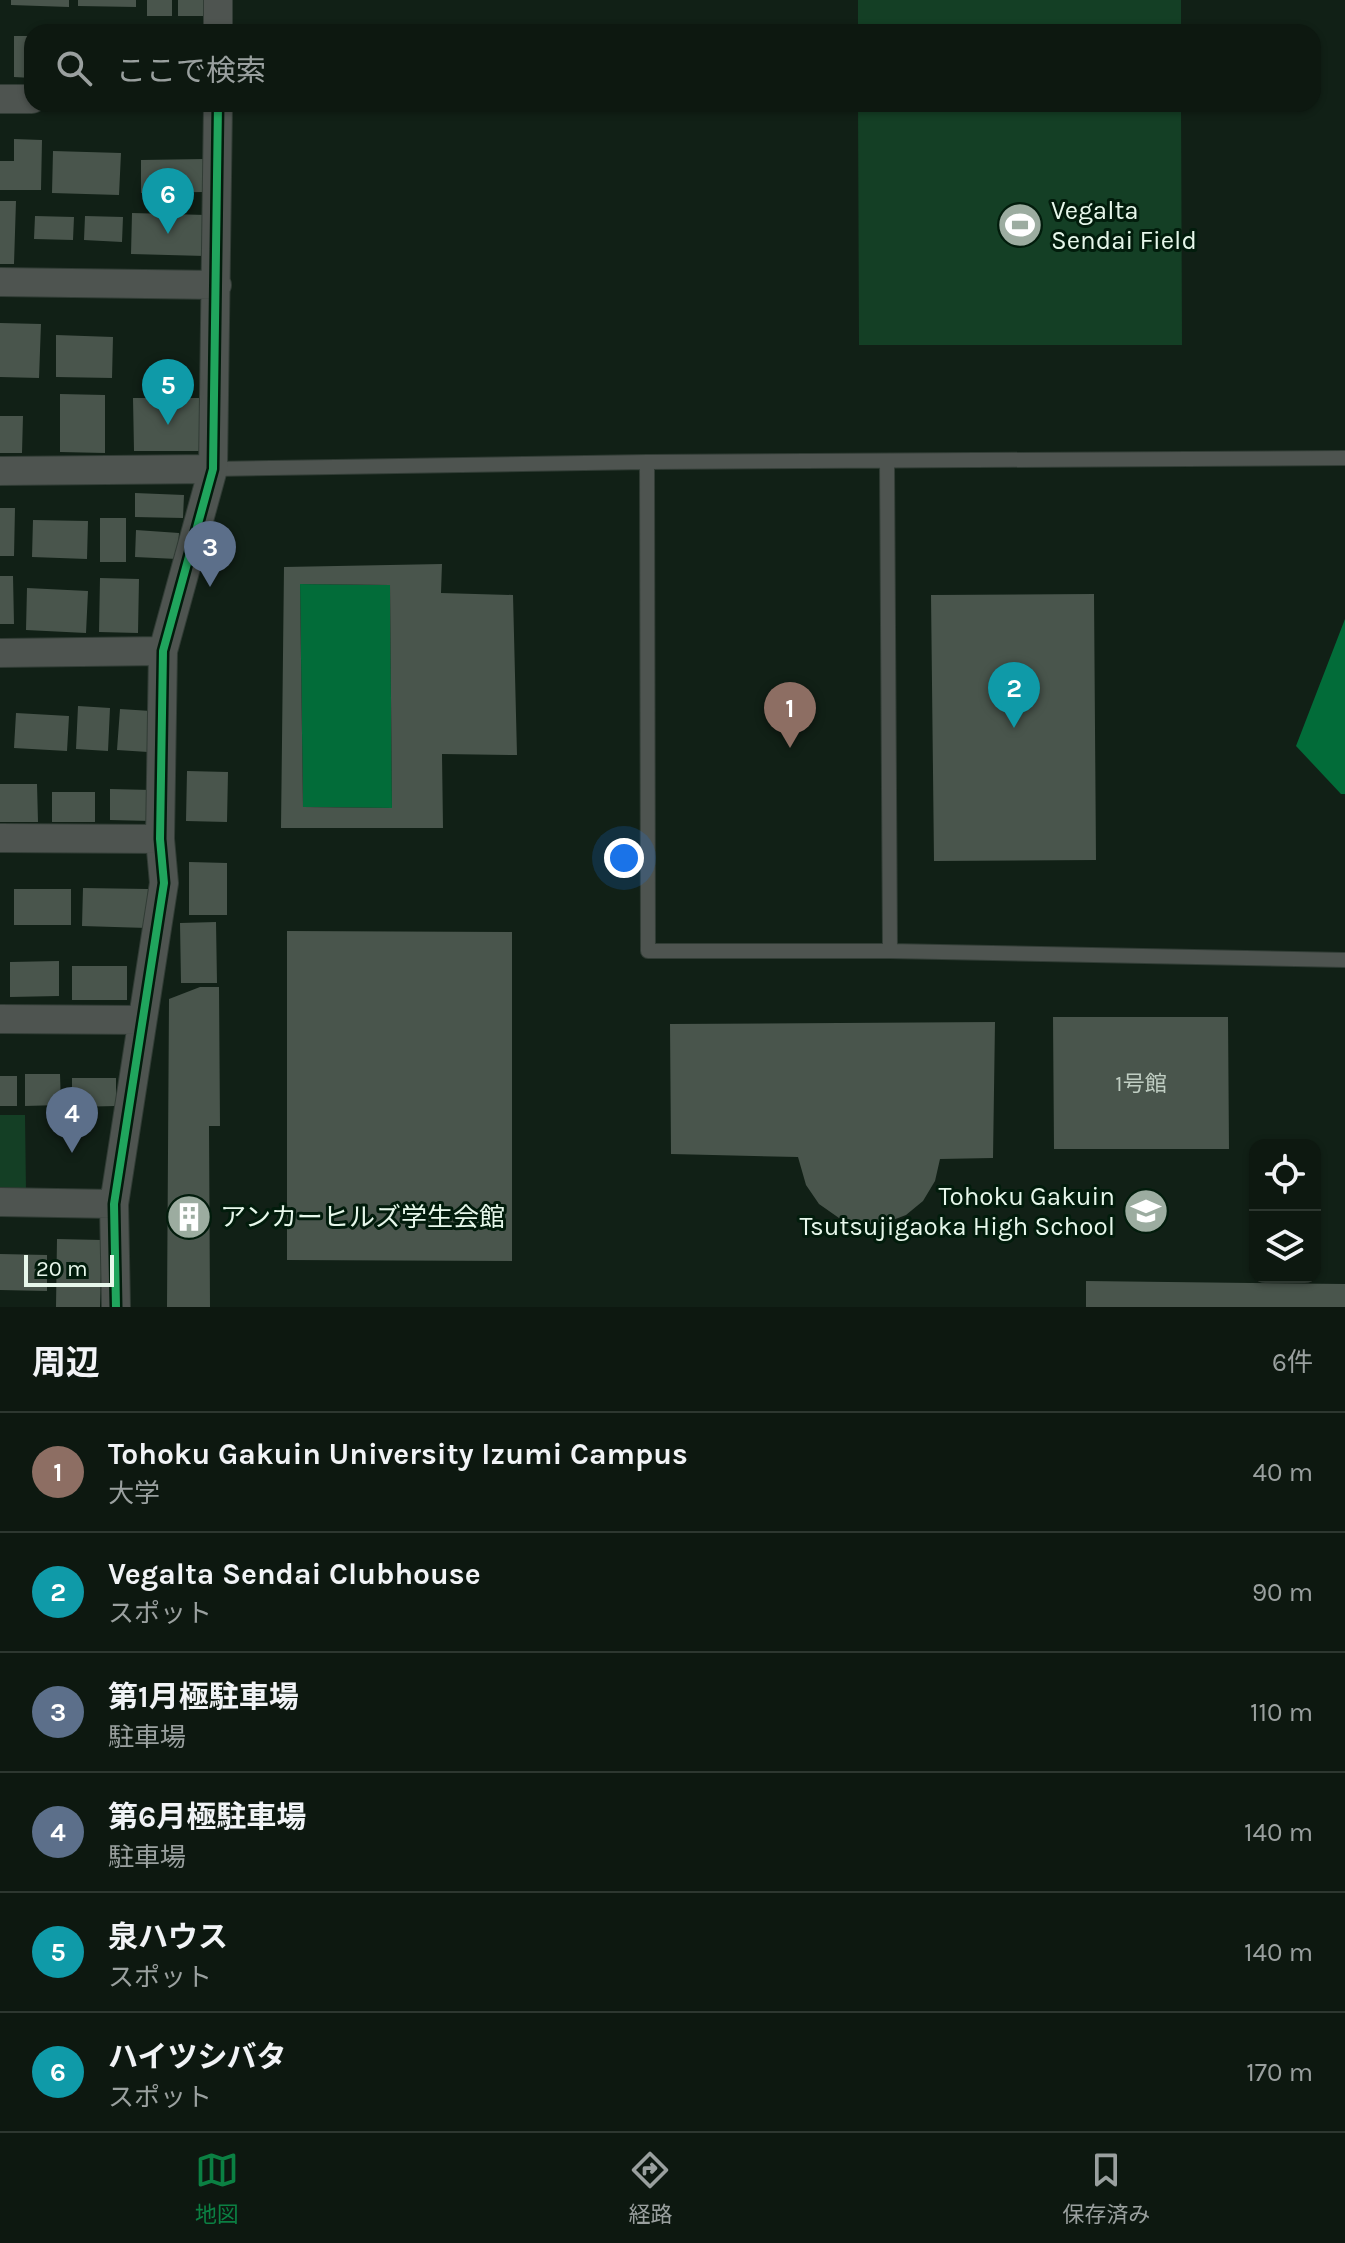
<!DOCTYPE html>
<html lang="ja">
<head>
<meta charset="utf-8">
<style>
	:root { --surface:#0d1810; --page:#162119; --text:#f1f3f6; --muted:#9aa09f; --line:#2d3730; --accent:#0b8043 }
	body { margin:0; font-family:Karla,"Noto Sans JP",sans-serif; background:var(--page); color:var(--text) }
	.controls { position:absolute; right:24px; bottom:24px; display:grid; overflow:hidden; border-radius:16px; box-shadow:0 2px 6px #0004 }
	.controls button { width:72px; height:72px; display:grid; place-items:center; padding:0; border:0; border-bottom:2px solid var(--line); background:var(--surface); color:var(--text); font:40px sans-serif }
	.scale { position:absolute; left:24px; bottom:20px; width:90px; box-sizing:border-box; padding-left:8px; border:4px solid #e7f7eb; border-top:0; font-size:22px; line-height:28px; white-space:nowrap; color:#e7f7eb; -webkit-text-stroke:6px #021c0c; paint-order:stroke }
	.you { position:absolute; left:624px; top:858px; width:28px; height:28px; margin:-20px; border:6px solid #fff; border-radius:50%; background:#1a73e8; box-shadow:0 0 0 12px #1a73e833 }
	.badge { display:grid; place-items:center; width:52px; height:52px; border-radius:50%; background:var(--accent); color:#fff; font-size:26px; font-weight:700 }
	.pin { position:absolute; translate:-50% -66px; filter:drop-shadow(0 2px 4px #0008) }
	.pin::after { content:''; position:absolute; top:42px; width:28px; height:24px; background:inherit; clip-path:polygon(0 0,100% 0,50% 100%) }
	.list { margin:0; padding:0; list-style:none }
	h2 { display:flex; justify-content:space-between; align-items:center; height:104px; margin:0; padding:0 32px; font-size:34px }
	h2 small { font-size:26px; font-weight:400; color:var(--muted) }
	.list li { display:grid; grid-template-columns:52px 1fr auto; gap:24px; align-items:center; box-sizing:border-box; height:120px; padding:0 32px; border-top:2px solid var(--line) }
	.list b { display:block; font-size:30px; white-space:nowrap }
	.list p { margin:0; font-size:26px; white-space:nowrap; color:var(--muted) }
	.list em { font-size:26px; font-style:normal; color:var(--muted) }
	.icon { flex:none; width:44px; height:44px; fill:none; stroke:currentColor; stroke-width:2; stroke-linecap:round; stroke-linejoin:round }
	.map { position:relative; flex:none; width:1345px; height:1307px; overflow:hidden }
	.search { position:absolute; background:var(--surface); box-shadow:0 2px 6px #0004; left:24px; right:24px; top:24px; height:88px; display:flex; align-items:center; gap:20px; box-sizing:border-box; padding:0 28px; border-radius:24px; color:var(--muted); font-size:30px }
	.sheet { height:824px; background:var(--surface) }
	nav { display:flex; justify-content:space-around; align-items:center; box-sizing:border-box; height:112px; border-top:2px solid var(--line); background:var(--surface); font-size:22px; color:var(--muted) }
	nav a { display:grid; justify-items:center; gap:4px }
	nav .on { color:var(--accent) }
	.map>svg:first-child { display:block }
</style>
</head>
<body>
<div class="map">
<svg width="1345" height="1307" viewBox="0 0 1345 1307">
	<rect width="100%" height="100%" fill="#112016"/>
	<path fill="#143f25" d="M858 0H1181V32H858Z
		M858 104H1181L1182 345H859Z
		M0 1115H25L26 1192H0Z"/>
	<path fill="#026c39" d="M300 584 390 585 392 808 303 807Z
		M1345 619V794H1341L1296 746Z"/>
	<path fill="#49554c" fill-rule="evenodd" d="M11 0H69V7L11 5Z
		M78 0H136V7L78 6Z
		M147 0H172V16H147Z
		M178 0H203L204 16H178Z
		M179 24 204 25 203 32H179Z
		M146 25H170V32H146Z
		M14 36H32V78L14 77Z
		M14 139 42 140 41 190H0V161H14Z
		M53 151 121 153 119 195 52 193Z
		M204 159V192L141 193V160Z
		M0 201H16L14 264H0Z
		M132 213 206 215 205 256 131 254Z
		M35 216 74 217 73 240 34 239Z
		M85 216 123 217 122 242 84 240Z
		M0 323 41 324 39 378 0 377Z
		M56 335 113 337 112 378 56 377Z
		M60 394 105 395V453L60 452Z
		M133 398H201L202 451H134Z
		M0 416H23L22 453H0Z
		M135 493 184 495 183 518 135 517Z
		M0 508H15L14 556H0Z
		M100 518H126V562H100Z
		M33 520 88 521 87 559 32 557Z
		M136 530 179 533 177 559 135 557Z
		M442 564 441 593 513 595 517 755 442 754 443 828H281L284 567ZM300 584 390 585 392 808 303 807Z
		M0 576H13L14 624H0Z
		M100 578 139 579 138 633 99 632Z
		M27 588 88 591 86 633 26 630Z
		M1094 594 1096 860 934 861 931 595Z
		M78 706 110 708 108 751 76 749Z
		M120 709 151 711 148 752 117 750Z
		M16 713 69 716 67 751 14 748Z
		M187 771 228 772 227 822 186 821Z
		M0 784H37L38 822H0Z
		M110 789 152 790 151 821 110 820Z
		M52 792H95V822H52Z
		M189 862 227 863V915H189Z
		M83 888 148 889 147 928 82 926Z
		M14 889H71V925H14Z
		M216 922 217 983H181L180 923Z
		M287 931 512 932V1261L287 1260Z
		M59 961V996L10 997V962Z
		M72 966H127V1000H72Z
		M200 987H219L220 1126H209L210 1307H167L169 999Z
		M1053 1017H1228L1229 1149H1054Z
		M995 1022 993 1158 940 1159 935 1181 923 1201 906 1215 885 1223 862 1225 839 1218 819 1204 806 1185 798 1157 671 1154 670 1024Z
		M25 1074H60L61 1105 25 1106Z
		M0 1076H17V1106H0Z
		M72 1078H116V1106L72 1107Z
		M57 1239 102 1240 100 1307H56Z
		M0 1254 47 1255V1291L0 1290Z
		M1086 1281 1345 1284V1307H1086Z"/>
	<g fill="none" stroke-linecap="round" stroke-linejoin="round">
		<g stroke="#313c35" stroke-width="16">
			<path id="lane" d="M647 462 648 951H890
				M887 462 890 951 1345 960
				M213 469 647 462 1345 458"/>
		</g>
		<g stroke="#313c35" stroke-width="30">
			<path id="street" d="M218 32V0
				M0 99H32
				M0 282 217 285
				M0 471 213 469
				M0 653 163 651
				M0 838 160 839
				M0 1019 141 1020
				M0 1202 114 1204
				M116 1307 114 1204 164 883 160 839 163 651 213 469 218 104"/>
		</g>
		<use href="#lane" stroke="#4e5450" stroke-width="14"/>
		<use href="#street" stroke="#4e5450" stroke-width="28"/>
		<g stroke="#021c0c" stroke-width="13">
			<path id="cycleway" d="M116 1307 114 1204 164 883 160 839 163 651 213 469 218 104"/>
		</g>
		<use href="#cycleway" stroke="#20a55d" stroke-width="8"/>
	</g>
	<defs>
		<g id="stadium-disc" transform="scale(2.3)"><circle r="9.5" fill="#9caca0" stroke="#021c0c"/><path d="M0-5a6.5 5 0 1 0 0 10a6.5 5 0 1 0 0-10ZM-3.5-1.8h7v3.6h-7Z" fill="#fff"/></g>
		<g id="school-disc" transform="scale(2.3)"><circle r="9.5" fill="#9caca0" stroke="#021c0c"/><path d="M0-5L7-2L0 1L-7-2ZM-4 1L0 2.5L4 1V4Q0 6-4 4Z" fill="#fff"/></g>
		<g id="building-disc" transform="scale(2.3)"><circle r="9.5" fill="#9caca0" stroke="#021c0c"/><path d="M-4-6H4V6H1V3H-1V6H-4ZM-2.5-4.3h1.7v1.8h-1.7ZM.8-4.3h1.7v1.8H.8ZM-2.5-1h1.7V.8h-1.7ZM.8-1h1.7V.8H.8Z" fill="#fff"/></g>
	</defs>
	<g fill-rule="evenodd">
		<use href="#stadium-disc" x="1020" y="225"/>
		<use href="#school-disc" x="1146" y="1211"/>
		<use href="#building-disc" x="189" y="1217"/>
	</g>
	<g text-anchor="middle" stroke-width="6" stroke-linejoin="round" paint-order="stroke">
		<g font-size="22" fill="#c0cec3">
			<text x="1141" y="1091">1号館</text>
		</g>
		<g font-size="26" fill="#e7f7eb" stroke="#021c0c" text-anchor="start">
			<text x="1051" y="219">Vegalta<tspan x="1051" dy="30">Sendai Field</tspan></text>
			<text x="1115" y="1205" text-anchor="end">Tohoku Gakuin<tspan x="1115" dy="30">Tsutsujigaoka High School</tspan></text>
			<text x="220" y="1226">アンカーヒルズ学生会館</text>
		</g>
	</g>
</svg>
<div class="controls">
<button><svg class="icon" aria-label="locate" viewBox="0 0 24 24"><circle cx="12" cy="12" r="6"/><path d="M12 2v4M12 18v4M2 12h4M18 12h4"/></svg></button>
<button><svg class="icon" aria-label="layers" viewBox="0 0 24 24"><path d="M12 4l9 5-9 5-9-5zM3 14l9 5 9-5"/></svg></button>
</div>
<div class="scale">20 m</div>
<div class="you"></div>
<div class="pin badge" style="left:790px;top:748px;background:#8d6e63">1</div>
<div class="pin badge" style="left:1014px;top:728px;background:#0f9aa8">2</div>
<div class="pin badge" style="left:210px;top:587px;background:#5c6f8a">3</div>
<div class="pin badge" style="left:72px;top:1153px;background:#5c6f8a">4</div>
<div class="pin badge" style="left:168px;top:425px;background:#0f9aa8">5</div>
<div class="pin badge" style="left:168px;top:234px;background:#0f9aa8">6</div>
<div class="search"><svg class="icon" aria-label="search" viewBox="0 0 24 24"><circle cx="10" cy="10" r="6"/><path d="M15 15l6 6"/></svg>ここで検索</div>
</div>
<section class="sheet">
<h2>周辺<small>6件</small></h2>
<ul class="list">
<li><span class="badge" style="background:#8d6e63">1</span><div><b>Tohoku Gakuin University Izumi Campus</b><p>大学</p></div><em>40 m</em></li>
<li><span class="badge" style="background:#0f9aa8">2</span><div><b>Vegalta Sendai Clubhouse</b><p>スポット</p></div><em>90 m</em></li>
<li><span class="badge" style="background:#5c6f8a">3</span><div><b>第1月極駐車場</b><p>駐車場</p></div><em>110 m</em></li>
<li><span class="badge" style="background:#5c6f8a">4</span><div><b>第6月極駐車場</b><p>駐車場</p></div><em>140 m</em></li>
<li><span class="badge" style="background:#0f9aa8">5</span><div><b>泉ハウス</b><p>スポット</p></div><em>140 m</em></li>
<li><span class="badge" style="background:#0f9aa8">6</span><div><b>ハイツシバタ</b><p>スポット</p></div><em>170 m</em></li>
</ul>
</section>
<nav>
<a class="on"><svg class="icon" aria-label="map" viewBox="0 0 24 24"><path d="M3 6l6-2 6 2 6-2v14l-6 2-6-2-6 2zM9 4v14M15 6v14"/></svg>地図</a>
<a><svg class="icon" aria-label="directions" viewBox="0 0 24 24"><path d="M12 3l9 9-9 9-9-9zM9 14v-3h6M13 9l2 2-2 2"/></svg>経路</a>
<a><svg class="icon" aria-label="saved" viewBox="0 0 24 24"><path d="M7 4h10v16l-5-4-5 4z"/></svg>保存済み</a>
</nav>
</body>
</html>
